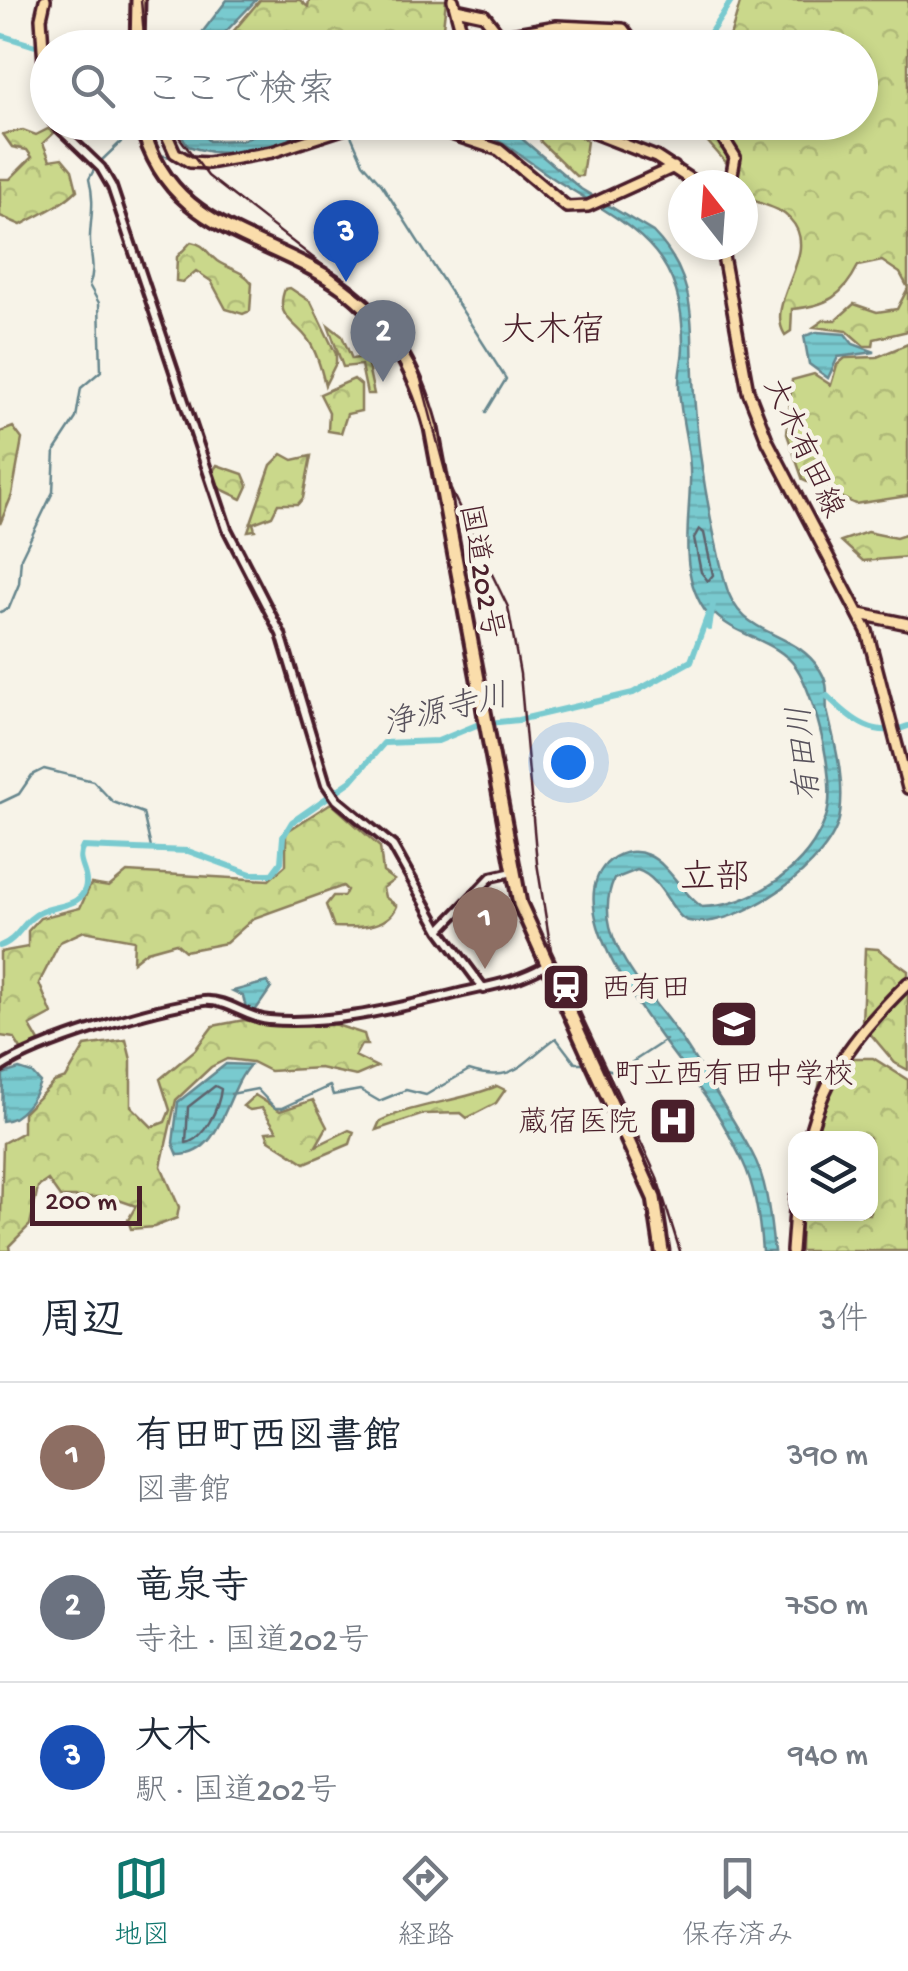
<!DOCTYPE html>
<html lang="ja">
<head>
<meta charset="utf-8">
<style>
	:root { --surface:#fff; --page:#f6f6f7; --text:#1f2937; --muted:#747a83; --line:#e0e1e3; --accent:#0f766e }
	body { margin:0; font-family:"Gochi Hand","Klee One",sans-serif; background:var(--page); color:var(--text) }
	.controls { position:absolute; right:30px; bottom:30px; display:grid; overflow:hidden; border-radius:20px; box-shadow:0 5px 15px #0003 }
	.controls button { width:90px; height:90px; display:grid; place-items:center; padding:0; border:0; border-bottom:2px solid var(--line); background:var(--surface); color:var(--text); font:50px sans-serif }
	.compass { position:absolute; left:668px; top:170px; width:90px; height:90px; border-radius:50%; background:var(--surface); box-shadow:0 5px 15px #0003; rotate:343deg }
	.scale { position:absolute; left:30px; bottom:25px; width:112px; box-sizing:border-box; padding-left:10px; border:5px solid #4a1f2b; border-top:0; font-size:28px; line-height:35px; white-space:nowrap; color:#4a1f2b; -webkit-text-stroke:8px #f7f3e8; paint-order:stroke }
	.you { position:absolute; left:568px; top:762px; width:35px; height:35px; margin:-25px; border:8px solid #fff; border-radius:50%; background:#1a73e8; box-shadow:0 0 0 15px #1a73e833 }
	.badge { display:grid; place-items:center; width:65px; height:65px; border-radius:50%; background:var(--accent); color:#fff; font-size:32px; font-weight:700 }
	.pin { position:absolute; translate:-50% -82px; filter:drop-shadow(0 2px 5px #0008) }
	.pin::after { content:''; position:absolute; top:52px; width:35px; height:30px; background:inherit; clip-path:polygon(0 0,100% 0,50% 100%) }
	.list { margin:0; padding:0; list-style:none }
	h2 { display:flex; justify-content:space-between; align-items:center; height:130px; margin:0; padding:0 40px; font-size:42px }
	h2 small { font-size:32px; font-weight:400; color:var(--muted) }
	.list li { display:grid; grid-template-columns:65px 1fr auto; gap:30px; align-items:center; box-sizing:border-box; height:150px; padding:0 40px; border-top:2px solid var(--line) }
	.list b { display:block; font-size:38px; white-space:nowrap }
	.list p { margin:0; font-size:32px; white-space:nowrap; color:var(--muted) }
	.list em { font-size:32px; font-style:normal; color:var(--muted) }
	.icon { flex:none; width:55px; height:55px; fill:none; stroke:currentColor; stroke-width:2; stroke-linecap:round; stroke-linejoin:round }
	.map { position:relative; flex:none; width:908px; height:1251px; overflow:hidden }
	.search { position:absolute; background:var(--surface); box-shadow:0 5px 15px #0003; left:30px; right:30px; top:30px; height:110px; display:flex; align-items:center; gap:25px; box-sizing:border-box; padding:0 35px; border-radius:55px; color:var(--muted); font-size:38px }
	.sheet { height:580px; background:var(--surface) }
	nav { display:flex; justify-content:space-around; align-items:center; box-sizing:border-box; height:140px; border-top:2px solid var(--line); background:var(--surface); font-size:28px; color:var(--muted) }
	nav a { display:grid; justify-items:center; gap:5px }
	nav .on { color:var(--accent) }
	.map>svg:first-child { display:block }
</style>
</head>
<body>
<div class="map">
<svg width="908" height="1251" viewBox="0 0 908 1251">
	<defs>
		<pattern id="forest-crowns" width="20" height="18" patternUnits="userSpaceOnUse" patternTransform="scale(2.5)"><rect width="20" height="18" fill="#cad88b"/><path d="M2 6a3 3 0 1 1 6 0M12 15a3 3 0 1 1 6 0" fill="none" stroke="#afb978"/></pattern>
		<pattern id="water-rules" width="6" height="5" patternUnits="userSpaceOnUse" patternTransform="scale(2.5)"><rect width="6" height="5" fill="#79cacf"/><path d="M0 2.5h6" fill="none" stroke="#6aadb2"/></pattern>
	</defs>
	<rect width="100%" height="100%" fill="#f7f3e8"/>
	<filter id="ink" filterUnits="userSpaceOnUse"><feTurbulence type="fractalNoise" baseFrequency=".01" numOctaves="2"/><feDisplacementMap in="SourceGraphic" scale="20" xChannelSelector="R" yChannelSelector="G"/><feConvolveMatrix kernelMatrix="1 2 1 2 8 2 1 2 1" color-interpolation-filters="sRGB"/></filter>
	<g filter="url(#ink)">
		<path fill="url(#forest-crowns)" stroke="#8a7c5b" stroke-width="2.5" d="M260 0H300L308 7 309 0H446L443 28 365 47H220Z
			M741 0H908V331L874 339 873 346H864L847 331 814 327 824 320H836L854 304 877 312 897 309 908 288 900 273 882 261 858 266C843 296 827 306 792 309L791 331 785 335C763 301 823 253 790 219 776 204 757 206 743 194V185H734L731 168 691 123 860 122V48L727 47Z
			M543 122 555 123 587 141 582 176H576L541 142 537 130Z
			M48 129 54 133 43 143 50 160 62 158 72 170 77 190C61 206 40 214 21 225L0 216V179H10L32 157 27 150 12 147 3 134 23 130 36 135Z
			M191 242C207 245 205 252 217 261 230 270 241 269 252 283L250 311 243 314 226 309 211 281 196 271 183 282 176 281 177 257Z
			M290 288 311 302 336 354V363L325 385C322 372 317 353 309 341 295 320 274 318 285 289Z
			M328 325 342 336 352 359 366 357 374 394H367L361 365 343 367Z
			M908 344V496L855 504 803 480 787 434 792 380 814 374 831 385 837 365 845 358 877 357Z
			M354 379 361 385V411L347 414 341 433 328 431 329 412 320 394Z
			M13 427 22 439 12 495 0 524V432Z
			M282 454 293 460 311 456 303 498 298 504H278L272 516 253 523 255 530 248 531 271 465Z
			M217 465 243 474 248 486 242 499 219 488 211 474Z
			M867 532 896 538 908 534V557L863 561 841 541Z
			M331 803 380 847 383 872 394 880 383 888 385 897 397 906C388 929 355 928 334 927L326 905 333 896H344L347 890 343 886 254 918 226 943 185 951 176 943 147 951 133 962 134 940 84 931 60 942 39 983 52 1014 30 1026 41 1045 22 1051 14 1038 0 1036V952L28 947V931L40 918 80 908 91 884 109 887 127 872 269 880 286 865V832Z
			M865 948 878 949 908 971V978L862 1024Z
			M908 988V1070L895 1063 868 1031Z
			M244 1020 266 1024 324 1021 364 1034 367 1045H361L355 1056 377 1067 356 1076 320 1068 270 1071 252 1062 227 1059 211 1067 176 1100 161 1166 179 1207 177 1218 154 1227 131 1229 128 1220 136 1206 110 1197H60L48 1180 38 1187 30 1225 9 1246 10 1251H0L3 1143 23 1132V1113L54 1082 66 1078 85 1046 126 1040 131 1060V1106L152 1127 165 1122 170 1110 160 1079 195 1050 213 1026Z
			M846 1058H873L908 1080V1251H800L801 1214H870V1138H809L820 1081Z
			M497 1086 505 1090 496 1103 467 1118 461 1113 424 1114 376 1130 380 1121C417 1103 459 1102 497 1086Z
			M255 1095 280 1111 313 1100 327 1127 316 1146 349 1130 354 1132 350 1144 305 1163 269 1140 266 1132 277 1131 262 1108 250 1110 243 1106Z"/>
		<path fill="url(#water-rules)" stroke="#66868d" stroke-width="2.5" d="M227 0H256L211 47H191Z
			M174 123H191L209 141 243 140 276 123H315C279 151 231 161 188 146Z
			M455 123H501L522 133 521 138 581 189 653 232C702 282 689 333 694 395 698 456 710 522 725 582 739 640 793 627 820 670 831 687 825 697 827 710 835 745 845 778 840 814 834 863 738 931 689 921 672 918 664 878 637 870L614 879C587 939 654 996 683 1041 707 1078 731 1115 752 1153 768 1182 770 1219 774 1251H762C760 1222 756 1189 743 1162 735 1146 727 1130 718 1115 688 1066 552 922 606 864 617 853 633 848 648 855 669 864 682 894 702 907 754 906 809 867 826 817 838 785 815 695 796 667 776 639 735 637 713 612L708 615C678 576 689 527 690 483 692 450 679 417 679 384 679 371 683 359 683 346 684 249 633 228 559 182 517 155 505 138 455 123Z
			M817 332 845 334 853 344 875 352 838 357 828 378 809 364 804 336Z
			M267 982 271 988 255 1011 246 1008 243 996 233 991Z
			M226 1064 250 1065C225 1092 223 1155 178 1155L173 1143 178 1102Z
			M19 1069 32 1073 40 1082C35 1098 19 1121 2 1121L3 1074Z"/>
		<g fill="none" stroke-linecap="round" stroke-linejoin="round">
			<path stroke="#5d636d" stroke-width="2.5" d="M699 529 704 533 713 575 708 581 701 572 694 538Z
				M215 1086 221 1089C219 1107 205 1139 186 1143L188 1107Z"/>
			<path stroke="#66868d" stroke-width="2.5" d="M350 133 363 163 382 185 506 379 486 412
				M159 155 171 157
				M100 162 123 140 140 138
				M0 612 9 608 19 584 21 558 53 492 55 450 76 418 81 388 101 371 99 303 89 285C97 267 89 254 90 236 91 214 95 202 89 179L95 168
				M0 803 19 794 32 775 44 769 93 781 113 802 143 813 151 848
				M600 1067 617 1072 666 1040
				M231 1094 257 1089 275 1108H282L330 1086 333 1095 360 1090 379 1101 406 1090 426 1095 469 1070C515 1085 523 1061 556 1038L575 1063H587"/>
			<path stroke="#79cacf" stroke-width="6" d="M0 35 48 50
				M685 48 707 38 732 0
				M516 136 535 122
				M827 696C851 718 873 740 908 726
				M0 946C19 940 23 919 41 912 56 905 84 907 86 884 87 870 75 861 83 847L188 851 251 874H272L281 862 283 837 292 822 351 781 384 743 438 741 479 724 518 720 633 693 691 661 708 615 709 628 713 604"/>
			<g stroke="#4a1f2b" stroke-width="14">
				<path id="minor" d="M44 64 48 108
					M53 122 101 168 112 187 227 529 281 634 326 784 337 800 393 846 440 930 484 989
					M440 930 491 877 513 872
					M0 1068C40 1042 155 1007 204 1001 227 999 246 1018 269 1020 330 1025 392 1009 451 995 486 986 513 984 545 966"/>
			</g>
			<g stroke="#4a1f2b" stroke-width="16">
				<path id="major" d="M45 0 41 18 44 64 48 65
					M453 0 466 48
					M456 9 484 15 500 36 557 26 623 29 637 48
					M161 122 175 153 190 162 208 163 272 152 352 126 424 125 499 150 567 207 588 206 674 167
					M566 122 656 157 699 185
					M713 122 735 157 732 174 720 185
					M721 245 748 391 768 442 867 631 908 788
					M860 614 908 624
					M809 1138C824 1073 861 1029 908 983
					M792 1251 796 1197"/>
			</g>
			<g stroke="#4a1f2b" stroke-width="19">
				<path id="highway" d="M137 48 138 0
					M141 122C168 233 265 232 342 287 389 321 416 372 431 428L520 904 654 1198 662 1251"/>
			</g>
			<use href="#minor" stroke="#f7f3e8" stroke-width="6"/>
			<use href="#major" stroke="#faddab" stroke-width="9"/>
			<use href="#highway" stroke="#faddab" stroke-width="11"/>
			<path stroke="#4a1f2b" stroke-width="2.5" d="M141 0 145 48
				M168 122 208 176 370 302 393 328 419 372 449 486 508 607 520 674 537 863 551 950 656 1175 680 1251"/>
		</g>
	</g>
	<defs>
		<g id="station-square" transform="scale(2.5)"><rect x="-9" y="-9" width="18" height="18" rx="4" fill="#4a1f2b" stroke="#f7f3e8"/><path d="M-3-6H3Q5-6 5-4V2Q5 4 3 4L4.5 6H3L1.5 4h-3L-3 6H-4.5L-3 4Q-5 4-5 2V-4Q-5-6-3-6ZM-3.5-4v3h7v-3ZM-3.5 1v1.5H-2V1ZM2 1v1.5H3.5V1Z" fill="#fff"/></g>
		<g id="school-square" transform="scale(2.5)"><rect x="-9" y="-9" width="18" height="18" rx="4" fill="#4a1f2b" stroke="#f7f3e8"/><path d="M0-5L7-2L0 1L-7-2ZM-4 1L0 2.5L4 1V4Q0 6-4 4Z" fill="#fff"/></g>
		<g id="hospital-square" transform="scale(2.5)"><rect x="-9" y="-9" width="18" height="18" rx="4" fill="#4a1f2b" stroke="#f7f3e8"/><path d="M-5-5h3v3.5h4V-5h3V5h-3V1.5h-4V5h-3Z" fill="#fff"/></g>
	</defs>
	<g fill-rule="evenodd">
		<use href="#station-square" x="566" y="987"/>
		<use href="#school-square" x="734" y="1024"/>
		<use href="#hospital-square" x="673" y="1121"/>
	</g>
	<g text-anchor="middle" stroke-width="9" stroke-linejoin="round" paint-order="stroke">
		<g font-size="30" fill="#4a1f2b" stroke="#f7f3e8">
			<text transform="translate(805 447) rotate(65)" y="10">大木有田線</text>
			<text transform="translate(483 571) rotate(80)" y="10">国道202号</text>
		</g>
		<g font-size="30" fill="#4a1f2b" stroke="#f7f3e8" text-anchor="start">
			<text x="601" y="997">西有田</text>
			<text x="734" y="1083" text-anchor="middle">町立西有田中学校</text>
			<text x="638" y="1131" text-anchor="end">蔵宿医院</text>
		</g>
		<g font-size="32" font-style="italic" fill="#58525c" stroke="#f7f3e8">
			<text transform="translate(445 708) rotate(-14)" y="11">浄源寺川</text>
			<text transform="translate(802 754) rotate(-96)" y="11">有田川</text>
		</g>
		<g font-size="35" fill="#4a1f2b" stroke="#f7f3e8">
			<text x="553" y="340">大木宿</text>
			<text x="715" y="887">立部</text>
		</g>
	</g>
</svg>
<div class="controls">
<button><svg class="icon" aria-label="layers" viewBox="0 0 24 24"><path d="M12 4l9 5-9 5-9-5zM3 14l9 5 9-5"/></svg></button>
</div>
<svg class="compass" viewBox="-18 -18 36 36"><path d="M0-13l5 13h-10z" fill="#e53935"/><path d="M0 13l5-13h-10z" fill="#747a83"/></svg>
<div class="scale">200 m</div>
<div class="you"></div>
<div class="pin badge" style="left:485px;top:969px;background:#8d6e63">1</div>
<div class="pin badge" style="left:383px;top:382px;background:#6b7280">2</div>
<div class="pin badge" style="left:346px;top:282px;background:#1a4fb4">3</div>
<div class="search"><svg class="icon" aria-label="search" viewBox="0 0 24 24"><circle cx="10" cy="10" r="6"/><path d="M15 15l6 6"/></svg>ここで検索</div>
</div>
<section class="sheet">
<h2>周辺<small>3件</small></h2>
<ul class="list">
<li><span class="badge" style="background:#8d6e63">1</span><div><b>有田町西図書館</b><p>図書館</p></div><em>390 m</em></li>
<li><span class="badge" style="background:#6b7280">2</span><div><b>竜泉寺</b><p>寺社 · 国道202号</p></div><em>750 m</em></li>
<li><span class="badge" style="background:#1a4fb4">3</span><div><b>大木</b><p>駅 · 国道202号</p></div><em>940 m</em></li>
</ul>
</section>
<nav>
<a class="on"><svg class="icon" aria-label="map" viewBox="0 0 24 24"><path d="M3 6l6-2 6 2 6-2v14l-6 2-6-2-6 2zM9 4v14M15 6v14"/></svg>地図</a>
<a><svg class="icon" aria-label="directions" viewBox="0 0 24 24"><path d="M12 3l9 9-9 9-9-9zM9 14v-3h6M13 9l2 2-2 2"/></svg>経路</a>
<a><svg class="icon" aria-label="saved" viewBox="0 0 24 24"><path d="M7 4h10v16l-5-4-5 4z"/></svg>保存済み</a>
</nav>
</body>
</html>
